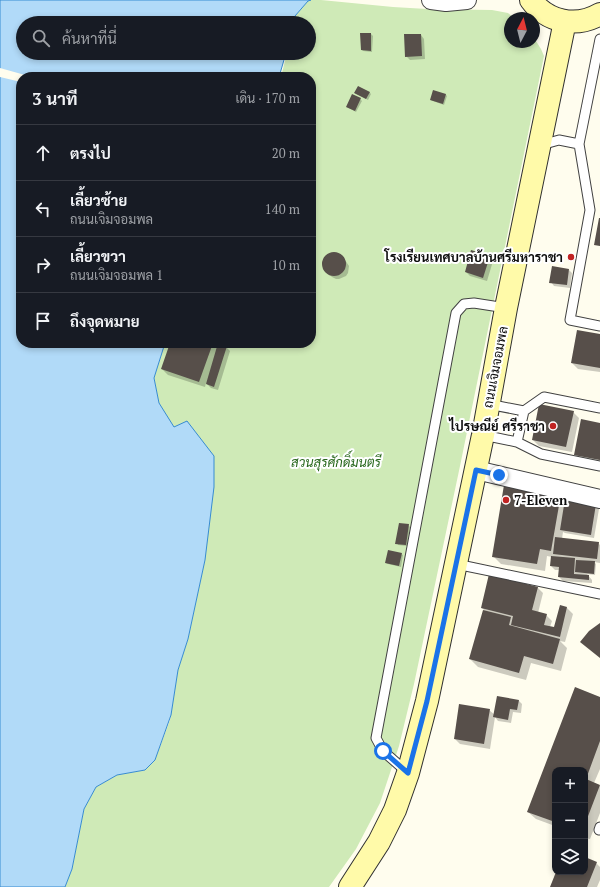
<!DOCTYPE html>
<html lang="th">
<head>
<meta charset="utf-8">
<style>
	:root { --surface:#171b24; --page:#20242c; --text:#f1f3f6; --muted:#9ea1a6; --line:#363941 }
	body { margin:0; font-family:"PT Serif",Sarabun,serif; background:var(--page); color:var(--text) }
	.controls { position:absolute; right:12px; bottom:12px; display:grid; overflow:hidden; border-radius:8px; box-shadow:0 2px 6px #0003 }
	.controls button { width:36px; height:36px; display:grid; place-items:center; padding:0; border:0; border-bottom:1px solid var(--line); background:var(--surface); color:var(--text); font:20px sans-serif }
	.compass { position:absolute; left:504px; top:12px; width:36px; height:36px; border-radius:50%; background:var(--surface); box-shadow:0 2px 6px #0003; rotate:7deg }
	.stop { position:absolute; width:12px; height:12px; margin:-9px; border:3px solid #1a73e8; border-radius:50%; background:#fff }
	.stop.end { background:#1a73e8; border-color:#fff; box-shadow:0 1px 4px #0008 }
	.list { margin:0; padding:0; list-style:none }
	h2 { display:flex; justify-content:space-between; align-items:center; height:52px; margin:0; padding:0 16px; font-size:17px }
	h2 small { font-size:13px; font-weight:400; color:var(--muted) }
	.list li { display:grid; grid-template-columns:26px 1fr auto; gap:12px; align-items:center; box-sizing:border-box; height:56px; padding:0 16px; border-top:1px solid var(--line) }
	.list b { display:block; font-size:15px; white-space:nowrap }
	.list p { margin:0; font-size:13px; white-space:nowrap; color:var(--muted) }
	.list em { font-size:13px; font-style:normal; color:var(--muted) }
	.icon { flex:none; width:22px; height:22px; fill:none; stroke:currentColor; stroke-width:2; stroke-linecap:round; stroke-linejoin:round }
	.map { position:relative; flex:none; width:600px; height:887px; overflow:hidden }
	.search { position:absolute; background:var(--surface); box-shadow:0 2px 6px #0003; left:16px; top:16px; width:300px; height:44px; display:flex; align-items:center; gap:10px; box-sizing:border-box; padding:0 14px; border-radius:22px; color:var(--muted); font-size:15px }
	.panel { position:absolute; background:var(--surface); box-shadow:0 2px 6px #0003; left:16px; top:72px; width:300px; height:276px; border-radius:16px }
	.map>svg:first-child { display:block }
</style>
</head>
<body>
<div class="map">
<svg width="600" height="887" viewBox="0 0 600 887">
	<rect width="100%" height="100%" fill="#fffdee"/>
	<path fill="#cfeab7" d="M311 0H321L393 7 427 9 492 10 508 13 514 18H510V42H534V38L541 49 544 56 460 466 414 684 399 746 380 803 356 849 329 887H65L72 869 84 809 96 787 117 775 145 770 155 760 170 720 178 670 188 639 205 560 174 427 165 419 159 403 154 378 165 343H311V77H281L287 53H309V23H294L295 16 308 1Z"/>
	<path fill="#b1daf8" stroke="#378bd1" d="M0 0H311L308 1 295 16 294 23H23V53H286L279 77H21V343H165L154 378 159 403 174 427 187 421 214 456V487L205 560 188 639 178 670 171 715 155 760 145 770 117 775 96 787 84 809 72 869 65 887H0Z"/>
	<path fill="#fffdee" d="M0 68 32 77H21V82L0 77Z"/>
	<path fill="#0003" d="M361 34H371L373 36 372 52 363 51 362 50Z
		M421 35 424 39 425 59 410 60 406 56Z
		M369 92 371 94 368 100 357 94Z
		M445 94 447 96 444 105 433 101 431 100Z
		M360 99 362 101 356 112 347 107Z
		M330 254H333L341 256 345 260 349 266 348 273 346 276 339 279H336L332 277 325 270 324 267V261L325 258Z
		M489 257 493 261 487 281 470 276 466 272Z
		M569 270 572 273 570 288 554 286 551 282Z
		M600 335V372L578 369 572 363Z
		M171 343H220V345L226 347 230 351 218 390 211 388 206 383 205 387 168 375 162 369Z
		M573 412 579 418 572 452 539 446 533 440Z
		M600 424V464L581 460 575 455Z
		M560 495 565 500 596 505 599 509 594 538 565 533 563 532 562 539 598 543 600 545V563L594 562 596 564 595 575 587 574 592 580V583L563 581 559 577 560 570H555L551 566 552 557 547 556 545 571 501 564 493 556Z
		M408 525 410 527 407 546 398 545 397 543Z
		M401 554 403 555 401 567 388 564 386 563Z
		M537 587 543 593 538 613 546 615 552 621 550 627 555 628 560 606 567 608 573 614 565 642 560 641 567 648 561 671 531 663 526 680 478 667 470 659 484 610 482 608Z
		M600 698V769L594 783 600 786V813L590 839 585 838V770H555V826L536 819 528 812Z
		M518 700 522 704 521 713 513 712 511 723 498 721 495 717 490 749 460 744 455 739 489 710 495 715Z
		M585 858 596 863 600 867V880L597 887H551L557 872H585Z"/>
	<path fill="#574f4a" d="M360 33H371V51L361 50Z
		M404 34H421L422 56 405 57Z
		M358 86 370 92 366 99 354 93Z
		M433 90 446 94 443 104 430 100Z
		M352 94 361 98 355 111 346 107Z
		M599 218H600V246L594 245Z
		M471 250 490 256 483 278 465 272Z
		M322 264a12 12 0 1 1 24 0a12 12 0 1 1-24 0Z
		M552 266 569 269 567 285 549 283Z
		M577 330 600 334V368L571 363Z
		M170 343H213L199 382 161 369Z
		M218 343 227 346 214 387 206 384Z
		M539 404 574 411 566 447 532 440Z
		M581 419 600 423V460L574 455Z
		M504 485 561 494 551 551 540 549 537 564 492 557Z
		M565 499 596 504 591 535 560 530Z
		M399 523 409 524 406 545 395 544Z
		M555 537 599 542 597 559 553 554Z
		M388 550 402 553 399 566 385 563Z
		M551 556 575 558 574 574 589 575V580L558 577 559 567 550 566Z
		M576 560 595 561 594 574 575 572Z
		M489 574 538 587 532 610 547 614 544 625 554 627 560 605 567 607 560 637 511 625 513 616 481 608Z
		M483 610 511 617 509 625 560 639 553 664 524 656 519 673 469 659Z
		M600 623V658L580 642 589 631Z
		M575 687 600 697V741L586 779 600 785 585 824V770H555V822L527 812Z
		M497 696 519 700 517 710 510 709 508 720 493 717Z
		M459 704 490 709 484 744 454 739Z
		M585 857 597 862 587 887H550L556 872H585Z"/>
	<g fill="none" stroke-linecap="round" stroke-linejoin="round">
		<g stroke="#414141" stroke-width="11">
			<path id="lane" d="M579 144 590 210 570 320 600 326
				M541 145 559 140 579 144 600 39
				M488 404 524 411 544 397 600 408
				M483 435 517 442 541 454 600 466
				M517 442 524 411
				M456 564 600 594
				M407 772 383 751 376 738 456 313 464 304 474 303 506 308
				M599 830 600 827"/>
		</g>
		<g stroke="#414141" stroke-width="20">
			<path id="street" d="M431 0 446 2 467 0
				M476 470 600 499"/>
		</g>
		<g stroke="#303030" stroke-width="24">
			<path id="secondary" d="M531 0C547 22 576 28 600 14
				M350 887 379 842 395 810 408 773 427 701 483 435 506 308 565 21"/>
		</g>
		<use href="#lane" stroke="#fff" stroke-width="9"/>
		<use href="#street" stroke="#fff" stroke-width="18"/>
		<use href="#secondary" stroke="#fffaa9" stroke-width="22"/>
	</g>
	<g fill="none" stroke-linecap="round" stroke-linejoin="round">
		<path stroke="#1a73e8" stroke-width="5" d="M383 751 408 773 427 701 476 470 499 475"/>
	</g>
	<g fill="#c12322" stroke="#fff" stroke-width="1.5">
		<circle cx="571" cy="257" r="4"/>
		<circle cx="553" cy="426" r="4"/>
		<circle cx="506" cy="500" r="4"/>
	</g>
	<g text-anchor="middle" stroke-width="4" stroke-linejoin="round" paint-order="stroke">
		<g font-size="13" font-weight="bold" fill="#0e0e0e" stroke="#fff" text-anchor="end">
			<text x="563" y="262">โรงเรียนเทศบาลบ้านศรีมหาราชา</text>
			<text x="545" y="431">ไปรษณีย์ ศรีราชา</text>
			<text x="514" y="505" text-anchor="start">7-Eleven</text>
		</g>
		<g font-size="13" fill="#0e0e0e" stroke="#fff">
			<text transform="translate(495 367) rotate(-79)" y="5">ถนนเจิมจอมพล</text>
		</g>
		<g font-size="13" font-style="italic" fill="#28671c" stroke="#fff">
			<text x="336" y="467">สวนสุรศักดิ์มนตรี</text>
		</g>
	</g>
</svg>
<div class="controls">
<button>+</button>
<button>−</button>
<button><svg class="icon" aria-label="layers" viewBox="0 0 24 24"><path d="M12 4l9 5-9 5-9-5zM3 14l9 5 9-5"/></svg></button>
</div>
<svg class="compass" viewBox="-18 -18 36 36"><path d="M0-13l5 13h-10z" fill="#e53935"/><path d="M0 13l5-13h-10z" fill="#9ea1a6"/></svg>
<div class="stop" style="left:383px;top:751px"></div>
<div class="stop end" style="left:499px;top:475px"></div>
<div class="search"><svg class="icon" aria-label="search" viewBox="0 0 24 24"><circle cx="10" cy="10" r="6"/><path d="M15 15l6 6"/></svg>ค้นหาที่นี่</div>
<section class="panel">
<h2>3 นาที<small>เดิน · 170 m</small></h2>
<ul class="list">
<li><svg class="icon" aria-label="ahead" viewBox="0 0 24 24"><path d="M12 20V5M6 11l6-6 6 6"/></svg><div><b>ตรงไป</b></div><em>20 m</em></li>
<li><svg class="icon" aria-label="left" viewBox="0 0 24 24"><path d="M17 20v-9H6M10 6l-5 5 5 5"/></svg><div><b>เลี้ยวซ้าย</b><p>ถนนเจิมจอมพล</p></div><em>140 m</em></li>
<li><svg class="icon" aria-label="right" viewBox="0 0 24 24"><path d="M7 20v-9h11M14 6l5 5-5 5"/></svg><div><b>เลี้ยวขวา</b><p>ถนนเจิมจอมพล 1</p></div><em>10 m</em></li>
<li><svg class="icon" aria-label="arrive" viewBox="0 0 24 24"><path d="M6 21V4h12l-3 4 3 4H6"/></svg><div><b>ถึงจุดหมาย</b></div></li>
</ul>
</section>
</div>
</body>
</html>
